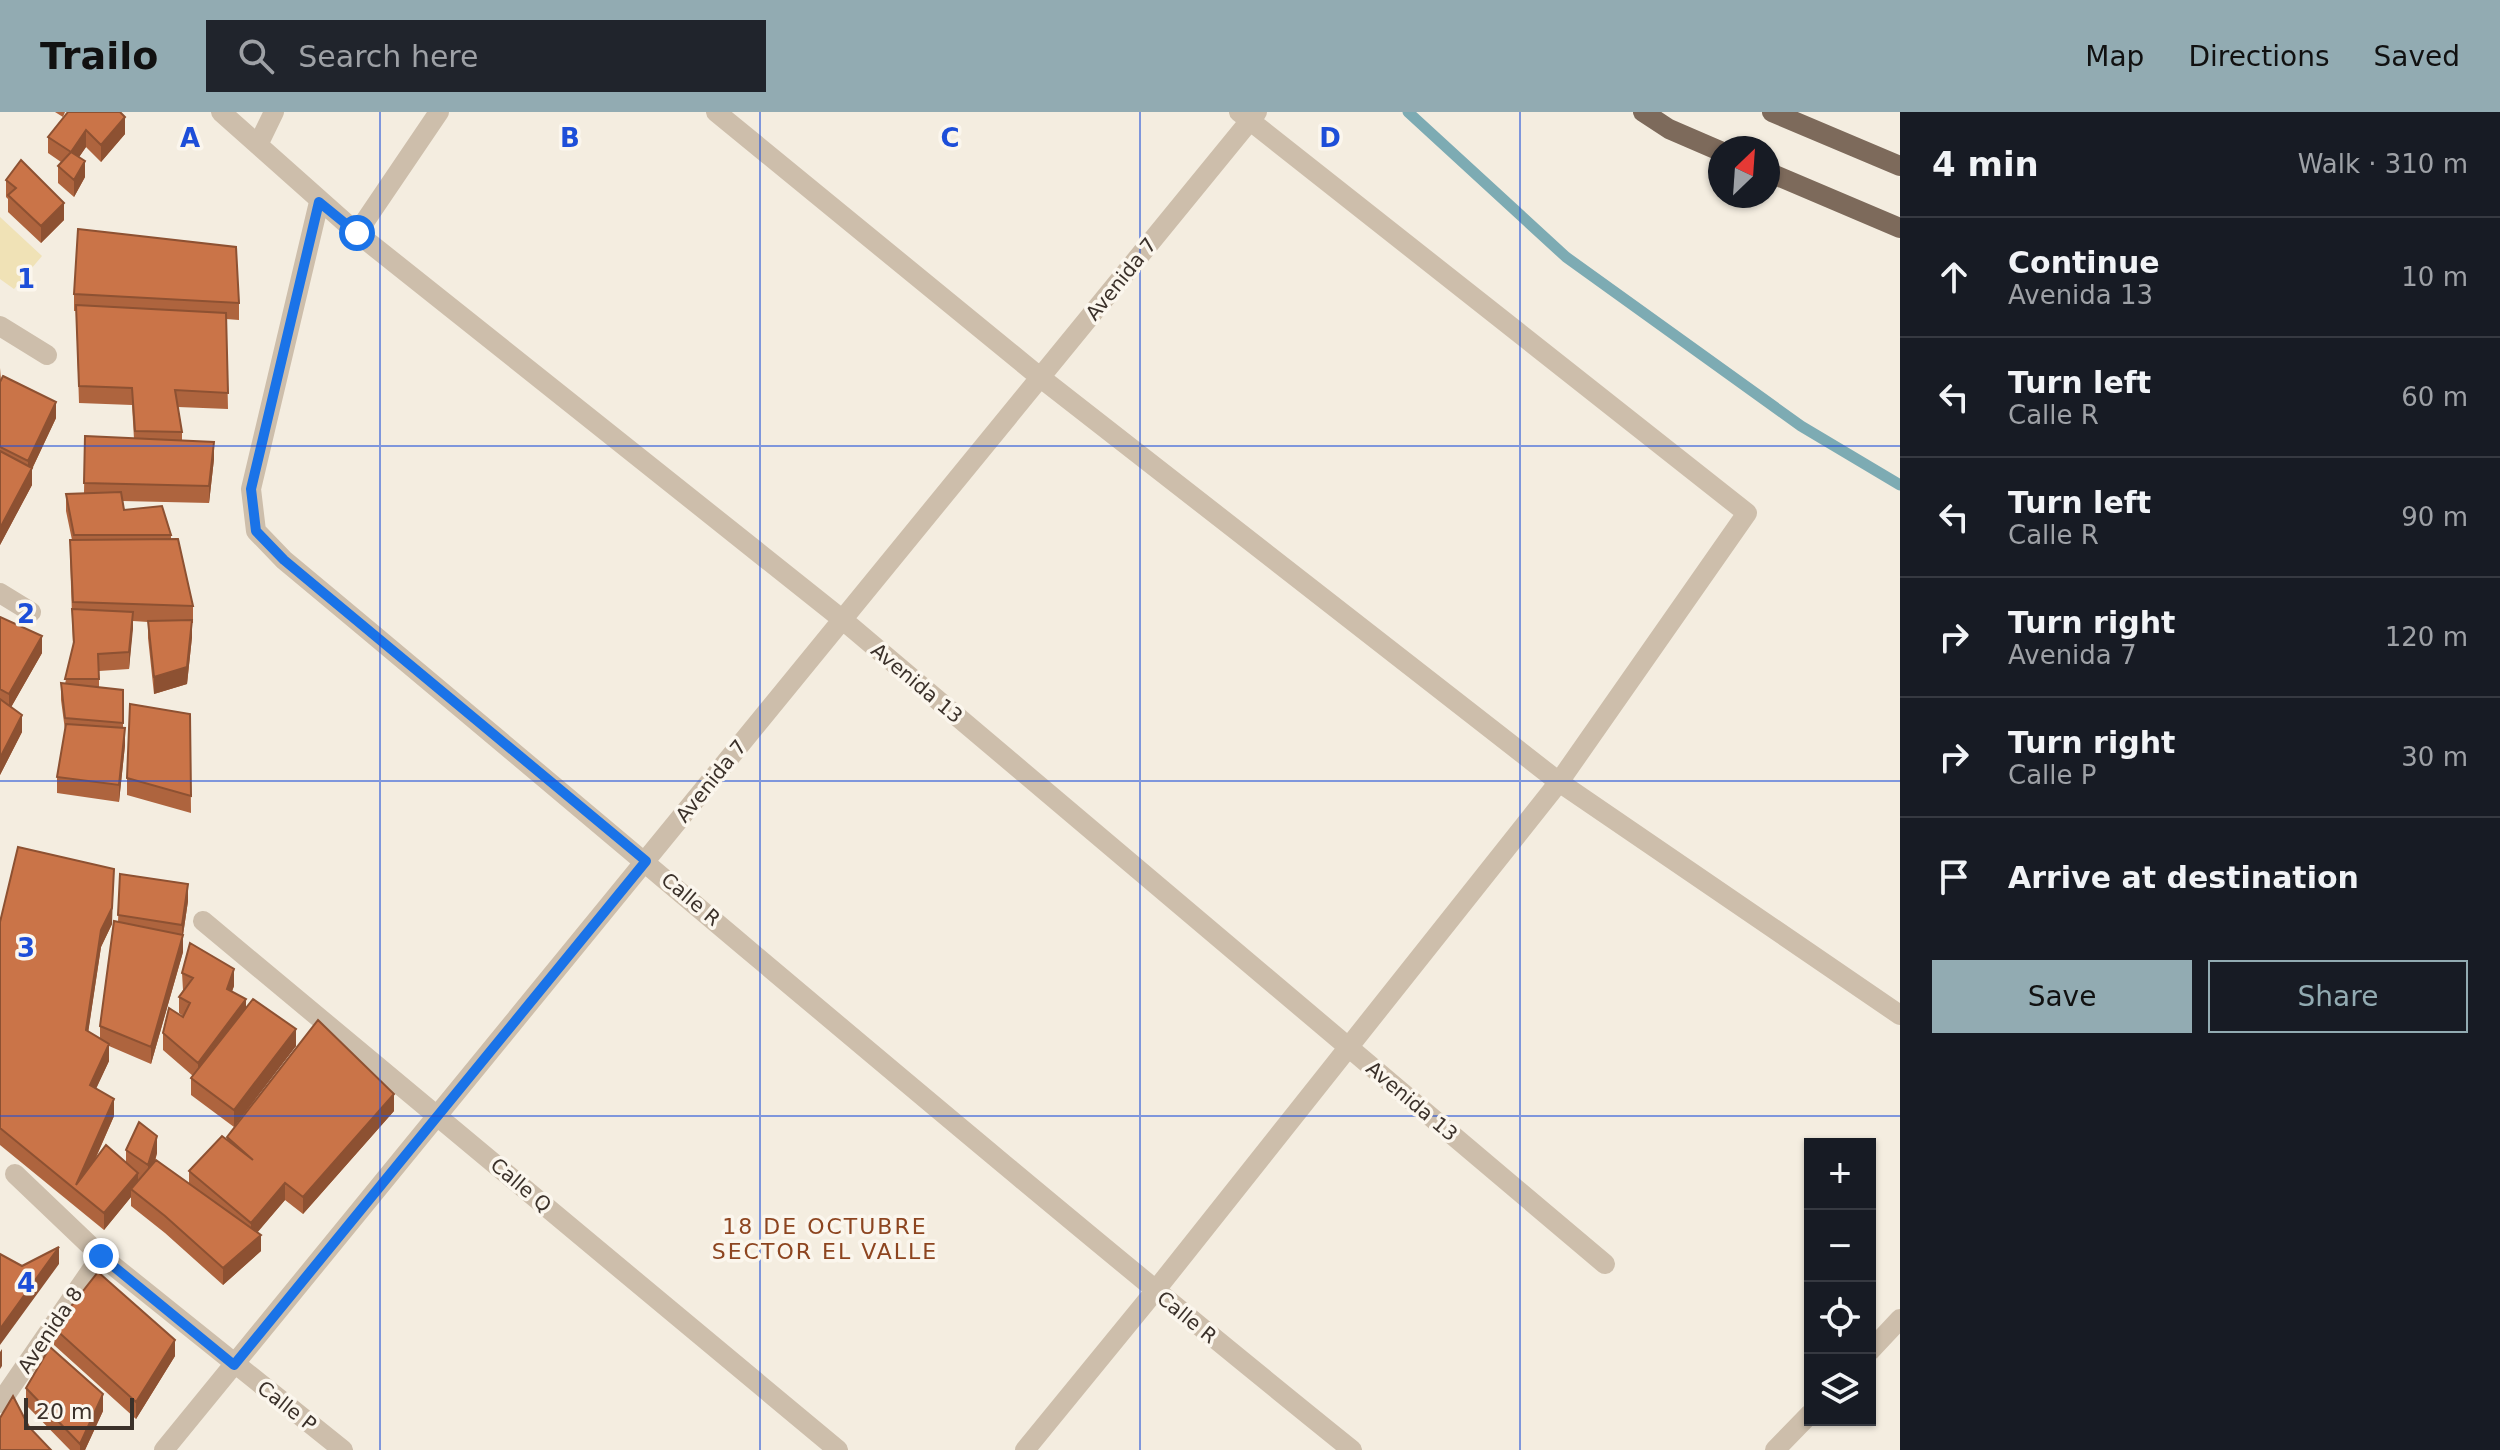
<!DOCTYPE html>
<html lang="en">
<head>
<meta charset="utf-8">
<style>
	:root { --surface:#171b24; --page:#20242c; --text:#f1f3f6; --muted:#9ea1a6; --line:#363941; --accent:#92abb2 }
	body { margin:0; font-family:"DejaVu Sans",sans-serif; background:var(--page); color:var(--text) }
	.controls { position:absolute; right:24px; bottom:24px; display:grid; overflow:hidden; border-radius:0px; box-shadow:0 2px 6px #0004 }
	.controls button { width:72px; height:72px; display:grid; place-items:center; padding:0; border:0; border-bottom:2px solid var(--line); background:var(--surface); color:var(--text); font:40px sans-serif }
	.compass { position:absolute; left:1708px; top:24px; width:72px; height:72px; border-radius:50%; background:var(--surface); box-shadow:0 2px 6px #0004; rotate:25deg }
	.scale { position:absolute; left:24px; bottom:20px; width:110px; box-sizing:border-box; padding-left:8px; border:4px solid #3b312a; border-top:0; font-size:22px; line-height:28px; white-space:nowrap; color:#3b312a; -webkit-text-stroke:6px #fbf6ed; paint-order:stroke }
	.stop { position:absolute; width:24px; height:24px; margin:-18px; border:6px solid #1a73e8; border-radius:50%; background:#fff }
	.stop.end { background:#1a73e8; border-color:#fff; box-shadow:0 2px 8px #0008 }
	.list { margin:0; padding:0; list-style:none }
	h2 { display:flex; justify-content:space-between; align-items:center; height:104px; margin:0; padding:0 32px; font-size:34px }
	h2 small { font-size:26px; font-weight:400; color:var(--muted) }
	.list li { display:grid; grid-template-columns:52px 1fr auto; gap:24px; align-items:center; box-sizing:border-box; height:120px; padding:0 32px; border-top:2px solid var(--line) }
	.list b { display:block; font-size:30px; white-space:nowrap }
	.list p { margin:0; font-size:26px; white-space:nowrap; color:var(--muted) }
	.list em { font-size:26px; font-style:normal; color:var(--muted) }
	.actions { display:flex; gap:16px; padding:24px 32px }
	.actions a { flex:1; padding:18px 0; border:2px solid var(--accent); border-radius:0px; text-align:center; font-size:28px; color:var(--accent) }
	.actions .main { background:var(--accent); color:#111 }
	.icon { flex:none; width:44px; height:44px; fill:none; stroke:currentColor; stroke-width:2; stroke-linecap:round; stroke-linejoin:round }
	.map { position:relative; flex:none; width:1900px; height:1338px; overflow:hidden }
	header { display:flex; align-items:center; gap:48px; box-sizing:border-box; height:112px; padding:0 40px; background:var(--accent); color:#111 }
	header strong { font-size:38px }
	nav { display:flex; gap:44px; margin-inline-start:auto; font-size:28px }
	.search { width:560px; height:72px; background:var(--page); display:flex; align-items:center; gap:20px; box-sizing:border-box; padding:0 28px; border-radius:0px; color:var(--muted); font-size:30px }
	main { display:flex }
	aside { flex:1; background:var(--surface) }
	.map>svg:first-child { display:block }
</style>
</head>
<body>
<header>
<strong>Trailo</strong>
<div class="search"><svg class="icon" aria-label="search" viewBox="0 0 24 24"><circle cx="10" cy="10" r="6"/><path d="M15 15l6 6"/></svg>Search here</div>
<nav><a>Map</a><a>Directions</a><a>Saved</a></nav>
</header>
<main>
<div class="map">
<svg width="1900" height="1338" viewBox="0 0 1900 1338">
	<rect width="100%" height="100%" fill="#f4ede0"/>
	<path fill="#f0e2b6" d="M0 105 42 144 14 177 0 167Z"/>
	<g fill="none" stroke-linecap="round" stroke-linejoin="round">
		<path stroke="#7dabb3" stroke-width="11" d="M1408 0 1566 145 1801 314 1900 373"/>
		<path stroke="#cdbeab" stroke-width="20" d="M221 0 357 121 843 508 1605 1152
			M716 0 1041 266 1559 670 1900 903
			M258 33 274 0
			M319 90 251 377 256 419 284 448C640 744 991 1047 1352 1338
			M357 121 439 0
			M0 214 47 243
			M0 481 31 500
			M203 809 838 1338
			M15 1062 101 1144 343 1338
			M1870 1239 1900 1207
			M0 1291 101 1144
			M164 1338 1257 0
			M1025 1338 1155 1179 1559 670 1747 401 1239 0
			M1775 1338 1810 1302"/>
		<path stroke="#7d6a5b" stroke-width="20" d="M1643 0 1669 17 1720 39
			M1772 0 1900 54
			M1768 60 1900 116"/>
	</g>
	<path fill="#ae643e" d="M55 0H65L63 5Z
		M68 0 125 22 101 50 86 35 79 45 85 65 74 85 58 71V54L61 50 48 41V25Z
		M6 68 64 108 41 131 8 100V87L6 85Z
		M74 182 239 191V208L226 207 228 297 178 295 182 320V329L214 347 209 391 122 389 124 398 171 423V427L193 494V511H192V525L187 572 154 582 148 526V510L133 509 129 557 99 559V575L123 578V616L125 633 119 690 57 681V665L65 618 61 588V571L65 572 73 534 70 445V428H72L66 399V382L84 381 85 324 134 327 132 293 79 291 76 199H74Z
		M0 256 1 268 56 306 32 357V373L0 433Z
		M0 505 42 541 11 595 22 620 0 663Z
		M190 602 191 701 127 683V666Z
		M120 762 188 789 183 823V840L151 952 109 934V949L96 976 114 1004 95 1048 126 1050V1038L157 1041 155 1050 189 1072V1059L227 1028V1025L394 999 303 1102 285 1088 257 1120 261 1139 223 1173 165 1121 131 1094V1085L104 1118 0 1033V810L112 812 101 835 88 920 100 927V914L118 810Z
		M182 861 234 874 232 879 246 895 296 934 234 1015 191 983V966L193 964 163 938V921L183 904 179 901V885L183 878Z
		M54 1216 175 1244 136 1307 54 1233Z
		M26 1276 103 1299 85 1338H70L26 1293Z"/>
	<path fill="#8d5132" d="M125 5V22L101 50V33Z
		M86 18V35L71 57V40Z
		M85 49V65L74 85V68Z
		M64 91V108L41 131V114Z
		M56 290V306L32 357V373L0 433V416L28 363V349Z
		M214 330V347L209 391V374Z
		M133 500V517L129 557V540Z
		M192 508V525L187 572 154 582V565Z
		M42 524V541L9 599V582Z
		M22 603V620L0 663V646Z
		M125 616V633L119 690V673Z
		M114 757 112 812 101 835 86 935V918L101 818Z
		M188 772V789L183 823V840L151 952V935L182 827V813Z
		M234 857V874L227 893V877Z
		M246 887V904L198 968V951Z
		M296 917V934L234 1015V998Z
		M109 932V949L90 990V973Z
		M394 982V999L303 1102V1085Z
		M114 987V1004L80 1081 76 1073Z
		M157 1024V1041L148 1070V1053Z
		M138 1061V1077H131V1085L104 1118V1101Z
		M285 1071V1088L251 1128V1111Z
		M261 1123V1139L223 1173V1156Z
		M59 1135V1152L0 1233V1217Z
		M175 1228V1244L136 1307V1290Z
		M2 1237V1254L0 1257V1240Z
		M103 1282V1299L85 1338H80V1332Z"/>
	<path fill="#ca7448" stroke="#8d5132" stroke-width="2" d="M68 0H120L125 5 101 33 86 18 71 40 48 25Z
		M71 40 85 49 74 68 58 54Z
		M21 48 64 91 41 114 8 83 16 76 6 68Z
		M78 117 236 135 239 191 74 182Z
		M76 193 226 201 228 281 175 278 182 320 135 319 132 276 79 274Z
		M3 264 56 290 28 349 0 335V270Z
		M85 324 214 330 209 374 84 371Z
		M0 339 32 356 0 416Z
		M121 380 124 398 162 394 171 423H74L66 382Z
		M178 427 193 494 73 490 70 428Z
		M72 497 133 500 129 540 98 542 99 567H65L74 530Z
		M0 505 42 524 9 582 0 577Z
		M192 508 187 555 154 565 148 509Z
		M61 571 123 578V611L65 606Z
		M0 587 22 603 0 646Z
		M130 592 190 602 191 684 127 666Z
		M66 612 125 616 119 673 57 665Z
		M18 735 114 757 112 796 101 818 86 918 109 932 90 973 114 987 76 1073 106 1033 138 1061 104 1101 0 1016V810Z
		M120 762 188 772 182 813 118 803Z
		M114 809 183 823 151 935 100 914Z
		M190 831 234 857 227 877 246 887 198 951 163 921 169 896 183 905 190 891 179 885 193 866 182 861Z
		M253 887 296 917 234 998 191 966Z
		M318 908 394 982 303 1085 285 1071 251 1111 189 1059 222 1024 253 1048 227 1025Z
		M139 1010 157 1024 148 1053 126 1038Z
		M156 1048 261 1123 223 1156 165 1104 131 1077Z
		M59 1135 0 1217V1142L22 1154Z
		M98 1160 175 1228 136 1290 54 1216Z
		M50 1235 103 1282 80 1332 26 1276Z
		M13 1284 29 1315 51 1338H0V1306Z"/>
	<g fill="none" stroke-linecap="round" stroke-linejoin="round">
		<path stroke="#1a73e8" stroke-width="10" d="M101 1144 234 1253 646 749 284 448 256 419 251 377 319 90 357 121"/>
	</g>
	<path fill="none" stroke="#1d4ed8" stroke-width="2" stroke-opacity="0.55" d="M380 0V1338M760 0V1338M1140 0V1338M1520 0V1338M0 334H1900M0 669H1900M0 1004H1900"/>
	<g text-anchor="middle" stroke-width="7" stroke-linejoin="round" paint-order="stroke">
		<g font-size="20" fill="#3b312a" stroke="#fbf6ed">
			<text transform="translate(1121 167) rotate(-51)" y="7">Avenida 7</text>
			<text transform="translate(917 571) rotate(40)" y="7">Avenida 13</text>
			<text transform="translate(711 669) rotate(-51)" y="7">Avenida 7</text>
			<text transform="translate(691 787) rotate(40)" y="7">Calle R</text>
			<text transform="translate(1412 989) rotate(40)" y="7">Avenida 13</text>
			<text transform="translate(521 1073) rotate(40)" y="7">Calle Q</text>
			<text transform="translate(1187 1205) rotate(39)" y="7">Calle R</text>
			<text transform="translate(50 1218) rotate(-56)" y="7">Avenida 8</text>
			<text transform="translate(287 1294) rotate(38)" y="7">Calle P</text>
		</g>
		<g font-size="22" letter-spacing="2" fill="#8d4520" stroke="#fbf6ed">
			<text x="825" y="1122">18 DE OCTUBRE<tspan x="825" dy="25">SECTOR EL VALLE</tspan></text>
		</g>
	</g>
	<g font-size="26" text-anchor="middle" font-weight="bold" fill="#1d4ed8" stroke="#fbf6ed" stroke-width="7" stroke-linejoin="round" paint-order="stroke">
		<text x="190" y="35">A</text>
		<text x="570" y="35">B</text>
		<text x="950" y="35">C</text>
		<text x="1330" y="35">D</text>
		<text x="26" y="176">1</text>
		<text x="26" y="511">2</text>
		<text x="26" y="845">3</text>
		<text x="26" y="1180">4</text>
	</g>
</svg>
<div class="controls">
<button>+</button>
<button>−</button>
<button><svg class="icon" aria-label="locate" viewBox="0 0 24 24"><circle cx="12" cy="12" r="6"/><path d="M12 2v4M12 18v4M2 12h4M18 12h4"/></svg></button>
<button><svg class="icon" aria-label="layers" viewBox="0 0 24 24"><path d="M12 4l9 5-9 5-9-5zM3 14l9 5 9-5"/></svg></button>
</div>
<svg class="compass" viewBox="-18 -18 36 36"><path d="M0-13l5 13h-10z" fill="#e53935"/><path d="M0 13l5-13h-10z" fill="#9ea1a6"/></svg>
<div class="scale">20 m</div>
<div class="stop" style="left:357px;top:121px"></div>
<div class="stop end" style="left:101px;top:1144px"></div>
</div>
<aside>
<h2>4 min<small>Walk · 310 m</small></h2>
<ul class="list">
<li><svg class="icon" aria-label="ahead" viewBox="0 0 24 24"><path d="M12 20V5M6 11l6-6 6 6"/></svg><div><b>Continue</b><p>Avenida 13</p></div><em>10 m</em></li>
<li><svg class="icon" aria-label="left" viewBox="0 0 24 24"><path d="M17 20v-9H6M10 6l-5 5 5 5"/></svg><div><b>Turn left</b><p>Calle R</p></div><em>60 m</em></li>
<li><svg class="icon" aria-label="left" viewBox="0 0 24 24"><path d="M17 20v-9H6M10 6l-5 5 5 5"/></svg><div><b>Turn left</b><p>Calle R</p></div><em>90 m</em></li>
<li><svg class="icon" aria-label="right" viewBox="0 0 24 24"><path d="M7 20v-9h11M14 6l5 5-5 5"/></svg><div><b>Turn right</b><p>Avenida 7</p></div><em>120 m</em></li>
<li><svg class="icon" aria-label="right" viewBox="0 0 24 24"><path d="M7 20v-9h11M14 6l5 5-5 5"/></svg><div><b>Turn right</b><p>Calle P</p></div><em>30 m</em></li>
<li><svg class="icon" aria-label="arrive" viewBox="0 0 24 24"><path d="M6 21V4h12l-3 4 3 4H6"/></svg><div><b>Arrive at destination</b></div></li>
</ul>
<div class="actions"><a class="main">Save</a><a>Share</a></div>
</aside>
</main>
</body>
</html>
